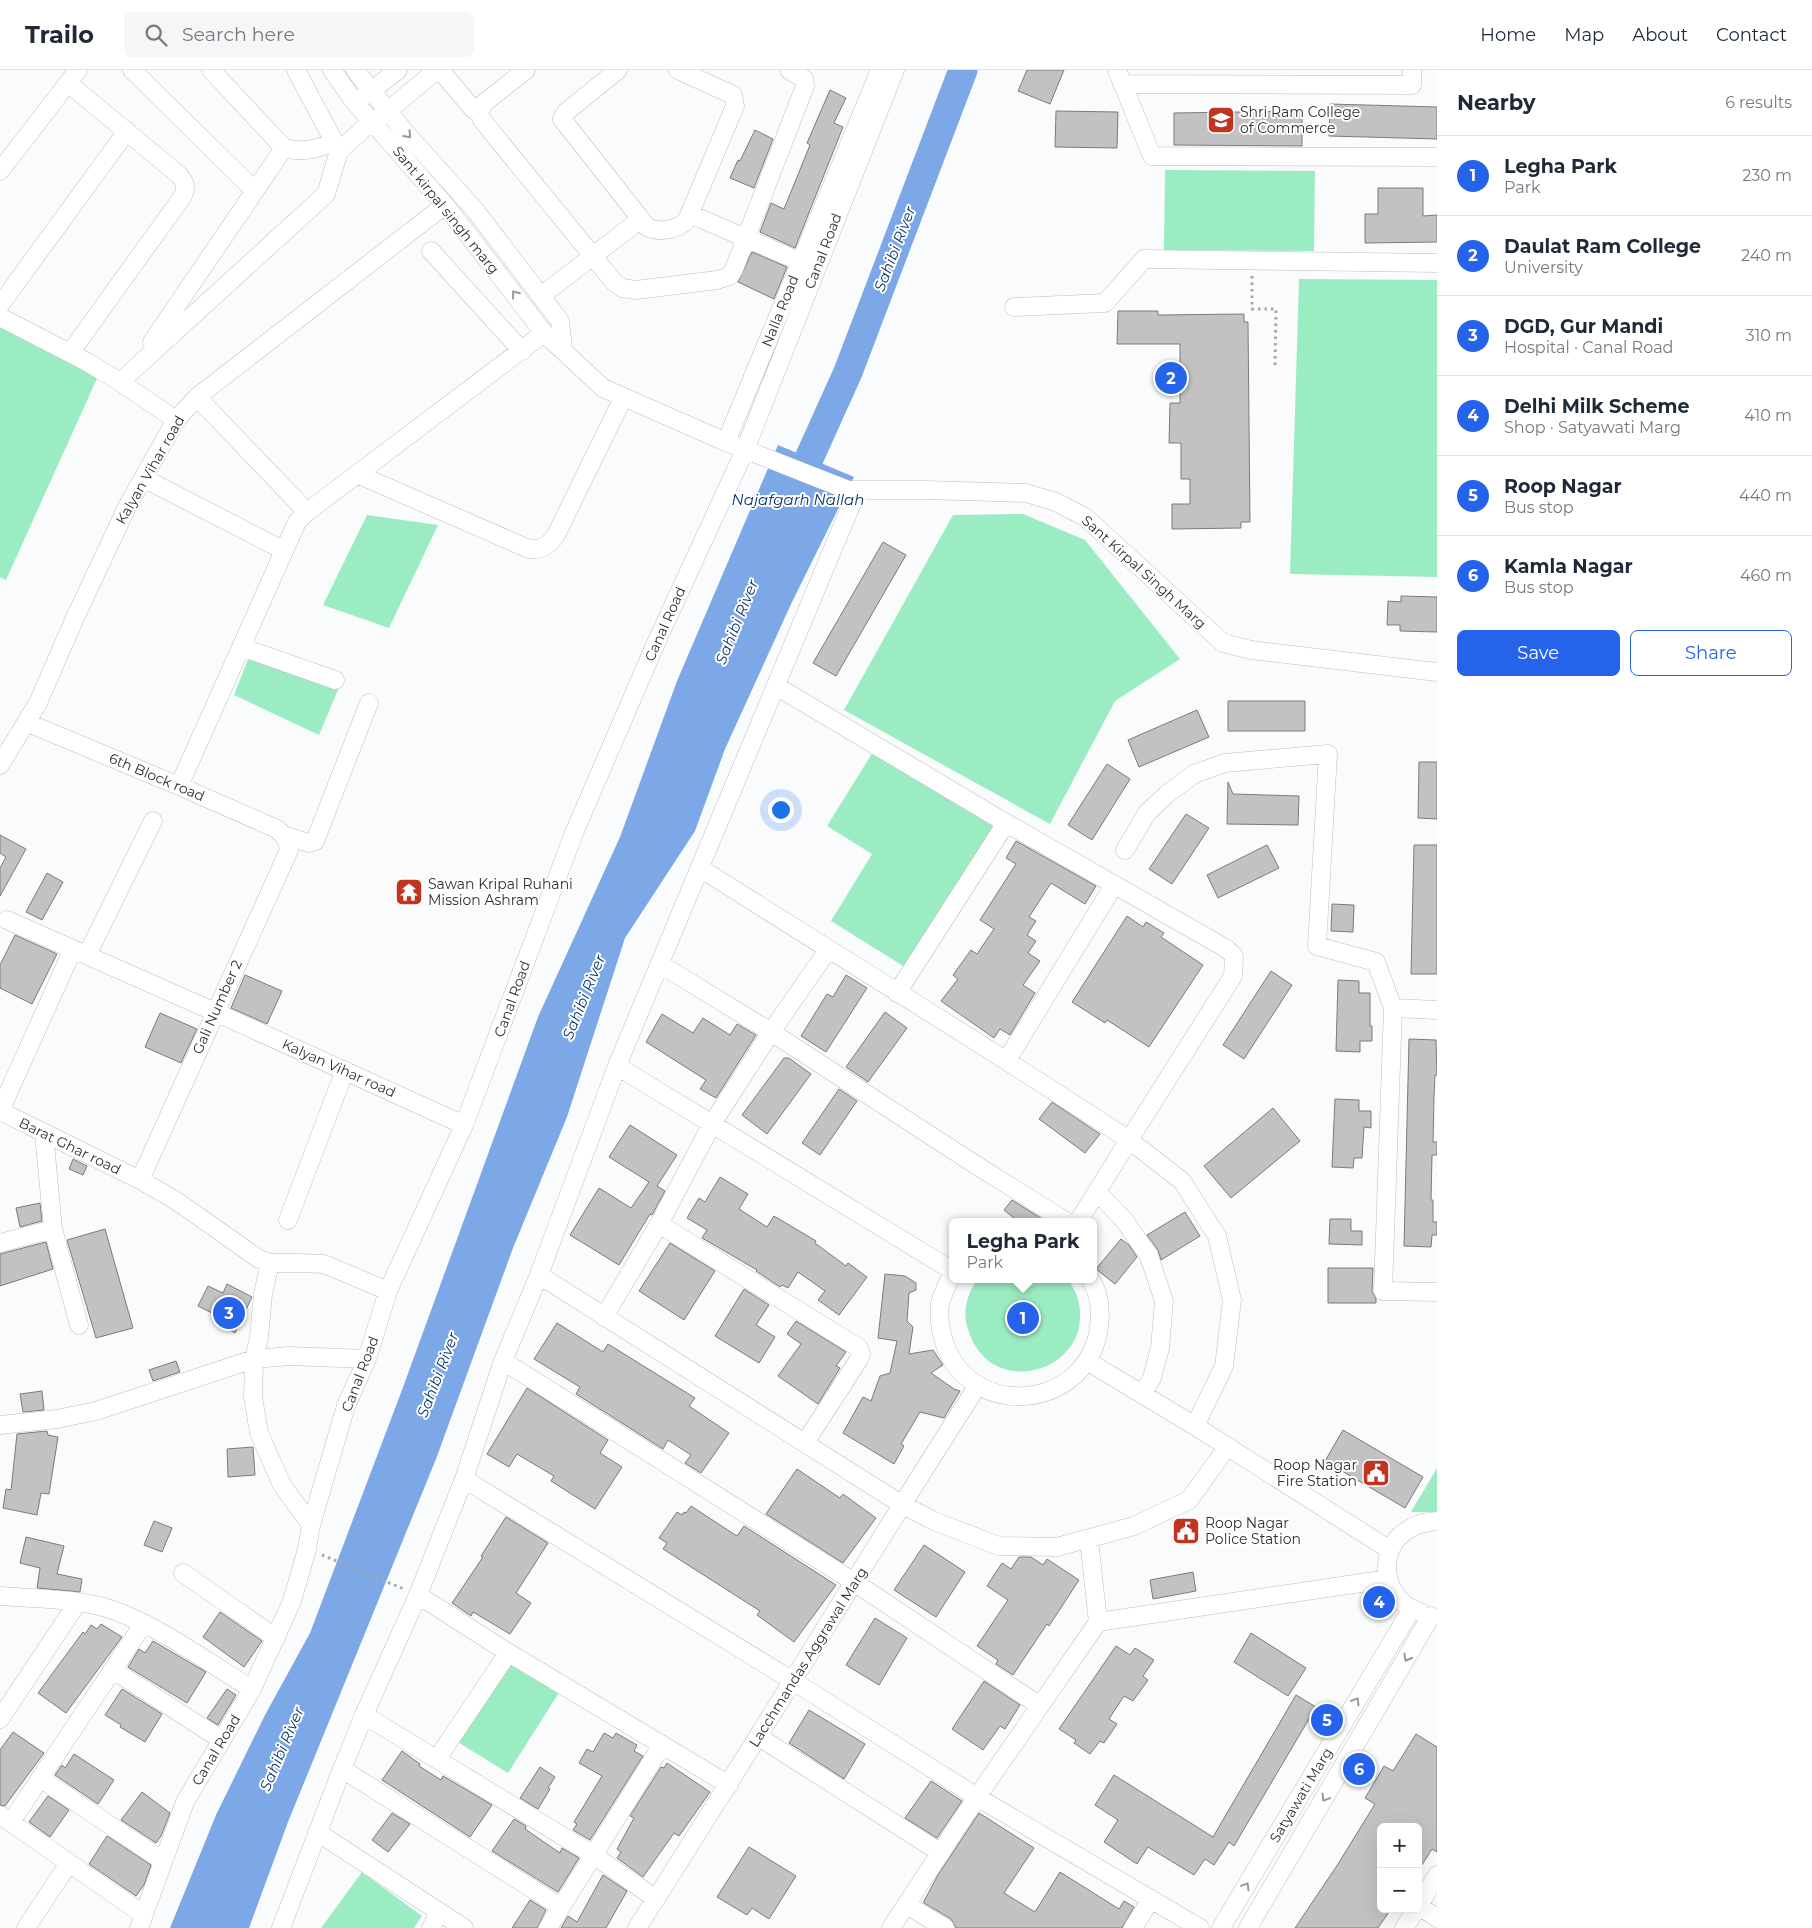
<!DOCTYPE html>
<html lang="en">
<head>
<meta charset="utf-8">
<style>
	:root { --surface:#fff; --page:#f6f6f7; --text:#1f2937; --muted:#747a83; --line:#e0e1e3; --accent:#2563eb }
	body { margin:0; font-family:Montserrat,sans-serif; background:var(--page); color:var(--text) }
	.controls { position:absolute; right:15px; bottom:15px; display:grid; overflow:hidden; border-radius:8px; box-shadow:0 5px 20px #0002 }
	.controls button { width:45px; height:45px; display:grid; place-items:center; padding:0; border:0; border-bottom:1px solid var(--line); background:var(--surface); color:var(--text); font:25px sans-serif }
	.you { position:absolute; left:780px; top:739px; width:18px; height:18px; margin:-12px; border:4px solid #fff; border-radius:50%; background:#1a73e8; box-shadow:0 0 0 8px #1a73e833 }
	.badge { display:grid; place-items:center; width:32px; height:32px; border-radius:50%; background:var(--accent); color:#fff; font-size:16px; font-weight:700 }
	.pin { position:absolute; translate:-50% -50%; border:2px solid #fff; box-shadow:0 1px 5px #0006 }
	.popup { position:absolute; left:949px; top:1148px; width:148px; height:65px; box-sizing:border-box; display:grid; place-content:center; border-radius:8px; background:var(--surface); filter:drop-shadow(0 1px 4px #0005); font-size:16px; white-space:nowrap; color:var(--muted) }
	.popup b { font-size:19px; color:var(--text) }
	.popup::after { content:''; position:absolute; left:50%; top:100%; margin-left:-10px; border:10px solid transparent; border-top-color:var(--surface) }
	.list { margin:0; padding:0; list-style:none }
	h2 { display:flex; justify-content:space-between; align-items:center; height:65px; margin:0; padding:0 20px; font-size:21px }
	h2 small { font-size:16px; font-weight:400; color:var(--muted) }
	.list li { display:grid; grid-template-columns:32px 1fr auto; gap:15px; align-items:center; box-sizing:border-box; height:80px; padding:0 20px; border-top:1px solid var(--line) }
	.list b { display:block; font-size:19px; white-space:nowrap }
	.list p { margin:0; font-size:16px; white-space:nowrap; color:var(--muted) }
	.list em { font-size:16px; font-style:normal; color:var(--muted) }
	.actions { display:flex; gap:10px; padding:15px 20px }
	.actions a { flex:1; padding:11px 0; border:1px solid var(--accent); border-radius:8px; text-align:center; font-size:18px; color:var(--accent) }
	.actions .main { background:var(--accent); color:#fff }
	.icon { flex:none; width:28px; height:28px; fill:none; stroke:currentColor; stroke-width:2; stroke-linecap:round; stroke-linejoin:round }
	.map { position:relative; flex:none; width:1437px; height:1858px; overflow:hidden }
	header { display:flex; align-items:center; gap:30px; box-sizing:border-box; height:70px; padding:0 25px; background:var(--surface); border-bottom:1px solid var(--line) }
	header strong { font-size:24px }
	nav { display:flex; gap:28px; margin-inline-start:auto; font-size:18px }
	.search { width:350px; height:45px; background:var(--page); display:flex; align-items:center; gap:12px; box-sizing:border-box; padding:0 18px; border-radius:8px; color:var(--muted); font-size:19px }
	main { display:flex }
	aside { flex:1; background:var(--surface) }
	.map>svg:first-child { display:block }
</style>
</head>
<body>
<header>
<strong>Trailo</strong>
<div class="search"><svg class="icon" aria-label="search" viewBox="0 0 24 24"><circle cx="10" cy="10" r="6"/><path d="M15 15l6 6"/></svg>Search here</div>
<nav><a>Home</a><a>Map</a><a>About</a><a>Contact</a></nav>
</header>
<main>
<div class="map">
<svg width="1437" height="1858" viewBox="0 0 1437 1858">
	<rect width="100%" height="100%" fill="#fafbfd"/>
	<path fill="#9cecc3" d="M1165 100 1315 101 1314 181 1164 180Z
		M1299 209 1437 210V507L1290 504Z
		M0 253 99 304 6 510 0 507Z
		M1023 444 1085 470 1180 589 1115 631 1050 754 844 640 953 445Z
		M367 445 438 455 389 558 323 535Z
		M254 574 340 615 319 665 234 625Z
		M876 677 999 753 908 899 831 851 872 784 827 756Z
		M978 1209H1068C1071 1215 1075 1220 1077 1226 1100 1300 990 1335 968 1259 962 1242 967 1223 978 1209Z
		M1437 1398V1442H1411Z
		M508 1589 560 1621 508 1703 456 1671Z
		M362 1802 422 1846 414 1858H321Z"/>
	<path fill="#7ca8e8" d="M778 375 854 407 792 532 725 679 695 761 625 868 567 1047 513 1178 436 1389 288 1752 249 1858H170L216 1745 265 1645 310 1563 402 1320 538 947 620 767 677 611Z"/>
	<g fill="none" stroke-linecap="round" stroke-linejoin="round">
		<path stroke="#7ca8e8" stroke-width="29" d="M793 424 848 302 963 0"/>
	</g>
	<path fill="#c3c2c3" stroke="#7c7b7c" d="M1027 0H1064L1050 34 1018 21Z
		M830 20 846 28 834 53 843 57 795 178 760 162 771 133 784 139 810 75 807 73Z
		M1330 34 1437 37V69L1329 66Z
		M1056 41 1118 42 1117 78 1055 77Z
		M1302 41V76L1174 75V43Z
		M755 60 773 69 754 118 730 108 738 90 740 91Z
		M1378 118H1423V146L1437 145V172L1365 173V144H1378Z
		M752 182 787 197 774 229 738 212Z
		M1118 241H1158V245L1244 244V252H1248L1250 452H1241V458L1172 459V434H1190V409H1181V373H1169L1170 333H1180V274H1117Z
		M883 472 906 485 836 606 813 593Z
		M1401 526 1437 527V562L1400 561V555H1387L1388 531 1401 532Z
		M1228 631H1305V661H1228Z
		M1197 640 1209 667 1139 697 1128 670Z
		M1419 692H1437V749L1418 748Z
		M1107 694 1130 709 1092 770 1068 755Z
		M1228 712 1233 724 1299 726 1298 755 1227 754Z
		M1186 744 1209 758 1172 814 1149 799Z
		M0 765 26 779 0 826V798L6 787 0 783Z
		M1016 771 1096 816 1085 834 1051 813 1029 847 1036 851 1027 865 1036 871 1028 883 1040 891 1023 915 1035 923 1010 965 1000 959 994 968 941 931 958 909 953 905 971 880 977 884 994 859 980 850 1016 794 1006 788Z
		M1267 775 1279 798 1218 828 1207 805Z
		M1414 775H1437V904H1411Z
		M47 803 63 812 42 850 26 842Z
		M1332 834 1354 835 1353 862 1331 861Z
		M1127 846 1143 857 1146 852 1164 863 1161 867 1203 895 1149 977 1107 950 1105 953 1072 932Z
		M15 865 57 884 32 934 0 918V895Z
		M1271 901 1292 915 1244 989 1223 975Z
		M245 905 282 921 267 954 231 938Z
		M846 905 867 918 826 982 801 966 827 924 833 927Z
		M1338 910 1359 911V923H1370V956H1372V971H1360V982L1336 981Z
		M885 942 907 958 868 1012 846 997Z
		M160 943 197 959 181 993 145 977Z
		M662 944 693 963 703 948 730 965 737 954 756 965 716 1028 700 1019 706 1010 646 972Z
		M1409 969 1436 970 1437 1005H1435L1434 1026 1433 1072H1437V1085H1432L1431 1130H1433V1152H1437V1165H1432L1431 1177 1404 1176Z
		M784 988H789L811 1004 767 1064 742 1045Z
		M839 1019 857 1031 820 1085 802 1073Z
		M1335 1029 1359 1030V1041H1371V1058L1364 1057 1362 1088H1354L1353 1098 1332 1097Z
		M1052 1032 1100 1064 1085 1083 1039 1049Z
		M1273 1038 1300 1071 1231 1128 1204 1096Z
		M630 1055 677 1085 657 1116 665 1121 652 1145 650 1144 619 1195 570 1165 599 1118 631 1138 649 1112 609 1087Z
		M73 1089 87 1096 83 1105 69 1099Z
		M720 1107 748 1124 739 1139 767 1157 774 1146 816 1171 815 1173 846 1196 848 1193 867 1207 839 1245 818 1230 825 1221 798 1202 788 1218 782 1215 780 1217 756 1201 757 1200 702 1168 707 1160 687 1148 699 1128 705 1132Z
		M1012 1130 1047 1152H1019L1004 1140Z
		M40 1133 42 1151 20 1157 16 1138Z
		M1185 1142 1200 1166 1161 1190 1158 1180 1147 1165Z
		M1330 1149H1351V1161H1362V1175L1329 1174Z
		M105 1159 133 1258 96 1268 67 1170Z
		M1121 1169 1129 1175 1137 1187 1115 1214 1096 1199Z
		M46 1172 53 1199 0 1216V1184Z
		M670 1173 715 1201 684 1250 639 1221Z
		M1328 1198H1373L1372 1221 1376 1229V1233H1328Z
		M885 1204 905 1206 916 1213V1220L909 1223 907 1251 913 1257 909 1284 933 1280 943 1295 931 1303 954 1319 960 1321 944 1348 920 1342 901 1374 904 1376 894 1394 843 1363 863 1327 871 1331 880 1306 890 1303 897 1271 878 1268Z
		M227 1214 252 1227 235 1263 223 1256 226 1250 198 1236 208 1216 223 1223Z
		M744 1219 769 1235 756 1255 775 1267 759 1293 715 1266Z
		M796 1251 846 1282 836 1296 840 1298 818 1334 778 1306 801 1274 787 1264Z
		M557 1253 603 1282 608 1274 695 1328 689 1336 729 1363 701 1403 685 1393 691 1385 668 1370 663 1379 576 1324 580 1317 534 1289Z
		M176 1291 180 1302 153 1311 149 1300Z
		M527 1318 608 1370 600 1383 622 1397 595 1439 551 1411 554 1406 517 1384 509 1397 487 1384Z
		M42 1321 44 1340 23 1342 20 1324Z
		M1343 1360 1423 1407 1405 1438 1325 1391Z
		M47 1361 48 1365 58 1367 49 1424 41 1423 37 1445 3 1438 6 1419 11 1420 17 1364Z
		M253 1377 255 1405 228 1407 227 1379Z
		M797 1399 840 1428 843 1424 876 1448 843 1493 766 1444Z
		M691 1436 737 1466 744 1456 836 1515 794 1572 757 1545 760 1541 663 1479 667 1473 659 1468 677 1442 682 1445 684 1442 686 1443Z
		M506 1447 548 1473 516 1523 531 1533 510 1564 473 1542 471 1546 452 1533 483 1487 481 1486Z
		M154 1451 172 1458 162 1482 144 1475Z
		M26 1467 64 1476 57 1504 82 1509 80 1522 37 1518 40 1498 20 1493Z
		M924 1475 965 1502 936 1547 894 1520Z
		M1019 1487H1031L1043 1495 1047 1489 1079 1510 1049 1556 1047 1554 1013 1605 996 1594 998 1590 977 1576 1008 1530 987 1516 1002 1493 1011 1499Z
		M1193 1502 1196 1521 1153 1529 1150 1510Z
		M220 1542 262 1571 244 1597 203 1567Z
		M875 1548 907 1568 879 1615 846 1595Z
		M101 1554 122 1567 66 1643 38 1623 83 1562 85 1564 91 1555 97 1559Z
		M1251 1563 1306 1598 1288 1626 1234 1592Z
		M153 1571 206 1602 187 1633 128 1597 139 1579 145 1583Z
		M1116 1576 1130 1585 1135 1578 1154 1590 1143 1606 1148 1610 1133 1631 1124 1626 1109 1649 1117 1654 1104 1673 1100 1671 1090 1684 1074 1673 1076 1670 1059 1659Z
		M984 1611 1020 1635 1005 1659 1000 1656 983 1680 952 1659Z
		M122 1619 162 1644 145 1672 120 1657 121 1655 105 1645Z
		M227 1619 236 1625 218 1655 207 1648Z
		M1296 1625 1316 1637 1234 1776 1229 1772 1214 1795 1205 1789 1194 1805 1148 1777 1137 1794 1104 1772 1118 1750 1095 1735 1114 1705 1213 1767Z
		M809 1640 865 1674 844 1709 789 1673Z
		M13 1662 44 1683 5 1736 0 1735V1680Z
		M604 1663 613 1668 616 1663 637 1675 634 1681 643 1686 590 1770 573 1760 577 1754 574 1752 602 1706 579 1693 587 1679 593 1682Z
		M1416 1664 1437 1677V1782L1432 1779 1418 1801V1757H1381V1839H1391L1378 1858H1295L1338 1794 1375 1734 1365 1728 1384 1696 1393 1701Z
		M402 1681 420 1694 419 1696 441 1710 443 1706 492 1735 470 1767 382 1710Z
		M74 1684 114 1710 98 1734 55 1705 62 1695 65 1698Z
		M667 1693 710 1722 679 1766 674 1763 643 1807 617 1788 621 1782 617 1779 634 1748 630 1746 661 1697 664 1698Z
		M540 1697 555 1707 548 1718 550 1719 538 1739 520 1728Z
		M931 1711 962 1731 937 1768 905 1748Z
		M142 1722 170 1743 161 1766 156 1773 121 1750Z
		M48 1726 69 1740 50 1767 29 1752Z
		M392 1743 410 1754 388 1782 372 1770Z
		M979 1743 1034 1778 1004 1823 1035 1842 1060 1802 1119 1839 1124 1831 1134 1837 1122 1858H956L951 1849 924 1833V1831L938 1805Z
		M514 1749 526 1756 525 1759 560 1783 562 1778 579 1788 558 1822 492 1781Z
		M107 1766 151 1795 144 1815 136 1826 89 1794Z
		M749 1777 796 1806 769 1849 752 1838 747 1845 717 1827Z
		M603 1805 627 1821 606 1858H561L568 1846 577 1852Z
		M530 1830 546 1840 537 1858H512Z"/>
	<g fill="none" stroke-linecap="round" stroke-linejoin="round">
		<g stroke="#bdbebf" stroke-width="19">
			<path id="minor" d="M132 0 254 120
				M211 0 284 78
				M296 0 339 81
				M332 0 353 30 445 135 544 263 603 318 726 372 848 420H927L1026 423 1056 432 1085 447 1223 573 1251 580 1437 602
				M355 0 404 61 475 140 560 251 563 279
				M440 0 473 39 479 43
				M526 0 484 33 479 43 482 50 614 212 622 218 636 220 717 210 730 206 734 199 805 16 804 9 789 0
				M618 0 566 42 562 49 647 157C659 163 678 160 687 150L735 36 733 25 678 0
				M1117 0 1152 86 1437 87
				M68 13 179 105C185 112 187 117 183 126L70 283
				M1122 14 1412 15V0
				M362 28 398 0
				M378 49 437 0
				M0 101 78 0
				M690 144 801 192
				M431 181 522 281
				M541 226 641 149
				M0 235 127 61
				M1014 237 1105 233 1144 189 1437 193
				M0 247 87 292 120 312 326 124 339 81 372 51
				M152 272 284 78C303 83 317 79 334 72
				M120 312 176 350
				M197 327 307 442
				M726 372 880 0
				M357 404 529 479C542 480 548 476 556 465L623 328
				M143 408 283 480
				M857 421 617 996 953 1201
				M241 577 335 610
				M28 653 179 716 277 759 283 765 309 773 315 771 369 633
				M0 695 38 633 74 550 128 435 176 350 197 327 445 135
				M179 716 297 452 307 442 544 263
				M1125 780 1147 743 1166 725 1194 704 1225 693 1328 684 1317 876 1376 892 1393 938
				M700 798C843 889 988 977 1129 1070L1233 906 1234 886 1227 879 1006 753 776 616
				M7 850 215 942 464 1055
				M87 885 153 751
				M660 894 771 962 979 1097 1067 1152
				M897 923 1006 753
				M1437 940 1393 938 1383 1221 1437 1222
				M1007 990 1114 815
				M0 1041 140 1110 175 1130 259 1189 270 1193H300L324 1194 388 1221
				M0 1041 73 879
				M44 1063 53 1159 79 1255
				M140 1110 289 780 287 771 283 765
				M1097 1122 1124 1150 1149 1186 1164 1231 1160 1278 1152 1308 1142 1324
				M288 1150 345 1000
				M1078 1152 1129 1070 1182 1111 1217 1166 1232 1230 1224 1296 1195 1356
				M659 1154 859 1278 861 1284 859 1289 805 1373
				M0 1173 53 1159
				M270 1193 263 1224 259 1267 254 1289 253 1327 259 1363 282 1415 311 1455
				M953 1202C949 1212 942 1224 940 1234 938 1248 941 1262 945 1275 974 1353 1089 1338 1099 1257 1101 1241 1100 1223 1090 1209
				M539 1205 617 996
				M604 1247 659 1154 712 1054 771 962 828 880
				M503 1291 854 1512 1040 1636
				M1087 1291 1195 1356 1390 1480
				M0 1355 57 1349 96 1341 254 1289 289 1286 367 1289
				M464 1409 793 1611 977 1727 1098 1552 1089 1469
				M183 1503 276 1568
				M418 1525 504 1580 729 1715
				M0 1526C37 1529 78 1528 113 1540 160 1557 209 1593 252 1619
				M1420 1542C1382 1531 1374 1477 1411 1458 1419 1453 1427 1452 1437 1451
				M1098 1552 1388 1509
				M113 1600 222 1670
				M364 1645 592 1784 656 1829
				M0 1649 78 1532
				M759 1667 941 1783
				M437 1689 508 1583
				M342 1699 561 1837
				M40 1708 163 1791
				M0 1745 144 1845
				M11 1752 144 1553
				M317 1762 464 1858
				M907 1835 945 1858
				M1419 1836 1437 1848
				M1418 1837 1437 1805
				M26 1858 69 1793
				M139 1858 185 1732 252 1619 292 1531 307 1479 311 1455 346 1336 367 1289 388 1221 464 1055 574 763 656 573 745 380 895 0
				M281 1858 342 1699 364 1645 418 1525 464 1409 503 1291 539 1205 901 1434 934 1451 999 1476 1057 1477 1134 1456 1189 1430 1228 1376
				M431 1858 439 1842
				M548 1858 662 1675
				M637 1858C753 1678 863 1494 978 1315
				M891 1858 977 1727 1200 1858
				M1133 1858 1151 1829
				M1221 1858 1411 1540
				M1248 1858 1431 1546
				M1404 1858 1417 1839"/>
		</g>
		<path stroke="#a6a7a9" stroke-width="3" stroke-dasharray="2.5 4" stroke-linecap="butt" d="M1252 206V239H1276L1275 298
			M322 1485 404 1519"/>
		<use href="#minor" stroke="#fff" stroke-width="18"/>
	</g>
	<defs><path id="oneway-chevron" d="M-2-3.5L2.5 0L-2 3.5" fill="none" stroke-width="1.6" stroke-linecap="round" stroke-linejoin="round" transform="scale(1.25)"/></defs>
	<g stroke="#989898">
		<use href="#oneway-chevron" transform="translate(408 65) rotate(48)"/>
		<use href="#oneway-chevron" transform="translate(515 224) rotate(-128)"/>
		<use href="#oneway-chevron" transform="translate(1407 1588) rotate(120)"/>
		<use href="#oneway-chevron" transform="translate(1356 1631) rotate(-59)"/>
		<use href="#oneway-chevron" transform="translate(1325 1728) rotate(121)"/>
		<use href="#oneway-chevron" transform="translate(1246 1816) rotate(-59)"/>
	</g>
	<defs>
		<g id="university-square" transform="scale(1.4375)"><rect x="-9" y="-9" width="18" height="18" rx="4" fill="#c03420" stroke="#fff"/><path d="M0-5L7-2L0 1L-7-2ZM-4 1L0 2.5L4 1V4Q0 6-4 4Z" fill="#fff"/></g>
		<g id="temple-square" transform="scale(1.4375)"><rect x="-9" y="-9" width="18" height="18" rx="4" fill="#c03420" stroke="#fff"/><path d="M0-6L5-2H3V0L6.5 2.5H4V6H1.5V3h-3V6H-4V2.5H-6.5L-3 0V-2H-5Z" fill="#fff"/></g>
		<g id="civic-square" transform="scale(1.4375)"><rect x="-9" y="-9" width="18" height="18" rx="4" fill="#c03420" stroke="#fff"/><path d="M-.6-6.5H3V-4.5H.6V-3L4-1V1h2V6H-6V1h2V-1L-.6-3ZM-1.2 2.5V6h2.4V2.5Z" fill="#fff"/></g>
	</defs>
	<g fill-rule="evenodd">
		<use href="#university-square" x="1221" y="50"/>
		<use href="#temple-square" x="409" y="822"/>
		<use href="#civic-square" x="1376" y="1403"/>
		<use href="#civic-square" x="1186" y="1461"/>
	</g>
	<g text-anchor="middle" stroke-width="4" stroke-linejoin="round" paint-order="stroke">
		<g font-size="14" fill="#303031" stroke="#fff" text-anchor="start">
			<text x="1240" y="47">Shri Ram College<tspan x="1240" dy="16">of Commerce</tspan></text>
			<text x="428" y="819">Sawan Kripal Ruhani<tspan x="428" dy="16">Mission Ashram</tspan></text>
			<text x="1357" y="1400" text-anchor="end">Roop Nagar<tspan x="1357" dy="16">Fire Station</tspan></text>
			<text x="1205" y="1458">Roop Nagar<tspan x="1205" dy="16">Police Station</tspan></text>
		</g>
		<g font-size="14" fill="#303031" stroke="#fff">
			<text transform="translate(446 140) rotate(51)" y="5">Sant kirpal singh marg</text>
			<text transform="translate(823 181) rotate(-69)" y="5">Canal Road</text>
			<text transform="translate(780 241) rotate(-68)" y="5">Nalla Road</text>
			<text transform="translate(150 400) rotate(-60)" y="5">Kalyan Vihar road</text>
			<text transform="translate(1144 502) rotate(42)" y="5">Sant Kirpal Singh Marg</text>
			<text transform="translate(665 554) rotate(-66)" y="5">Canal Road</text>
			<text transform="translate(157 707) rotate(23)" y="5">6th Block road</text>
			<text transform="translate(512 929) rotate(-70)" y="5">Canal Road</text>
			<text transform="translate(217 937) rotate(-66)" y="5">Gali Number 2</text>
			<text transform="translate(339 998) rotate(24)" y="5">Kalyan Vihar road</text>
			<text transform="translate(70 1076) rotate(26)" y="5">Barat Ghar road</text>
			<text transform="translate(360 1304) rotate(-69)" y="5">Canal Road</text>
			<text transform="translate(808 1587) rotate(-58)" y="5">Lacchmandas Aggrawal Marg</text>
			<text transform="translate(216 1680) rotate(-59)" y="5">Canal Road</text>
			<text transform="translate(1301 1725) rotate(-59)" y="5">Satyawati Marg</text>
		</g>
		<g font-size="15" font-style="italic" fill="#08346c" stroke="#fff">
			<text transform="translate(895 179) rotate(-69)" y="5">Sahibi River</text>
			<text x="798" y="435">Najafgarh Nallah</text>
			<text transform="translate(737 552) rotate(-68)" y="5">Sahibi River</text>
			<text transform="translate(584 927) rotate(-68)" y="5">Sahibi River</text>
			<text transform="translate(438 1305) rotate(-69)" y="5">Sahibi River</text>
			<text transform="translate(282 1679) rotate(-67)" y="5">Sahibi River</text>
		</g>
	</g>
</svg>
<div class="controls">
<button>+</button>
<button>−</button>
</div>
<div class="you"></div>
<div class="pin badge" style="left:1023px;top:1248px">1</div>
<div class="popup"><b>Legha Park</b>Park</div>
<div class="pin badge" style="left:1171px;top:308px">2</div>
<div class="pin badge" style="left:229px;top:1243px">3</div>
<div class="pin badge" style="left:1379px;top:1532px">4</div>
<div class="pin badge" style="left:1327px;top:1650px">5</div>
<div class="pin badge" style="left:1359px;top:1699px">6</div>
</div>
<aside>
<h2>Nearby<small>6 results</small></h2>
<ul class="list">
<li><span class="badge">1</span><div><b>Legha Park</b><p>Park</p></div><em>230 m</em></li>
<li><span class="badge">2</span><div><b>Daulat Ram College</b><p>University</p></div><em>240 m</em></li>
<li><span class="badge">3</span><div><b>DGD, Gur Mandi</b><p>Hospital · Canal Road</p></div><em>310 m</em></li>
<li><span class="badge">4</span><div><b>Delhi Milk Scheme</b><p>Shop · Satyawati Marg</p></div><em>410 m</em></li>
<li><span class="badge">5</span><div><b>Roop Nagar</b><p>Bus stop</p></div><em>440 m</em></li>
<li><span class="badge">6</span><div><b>Kamla Nagar</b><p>Bus stop</p></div><em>460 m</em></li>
</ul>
<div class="actions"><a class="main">Save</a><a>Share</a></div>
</aside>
</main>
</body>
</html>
